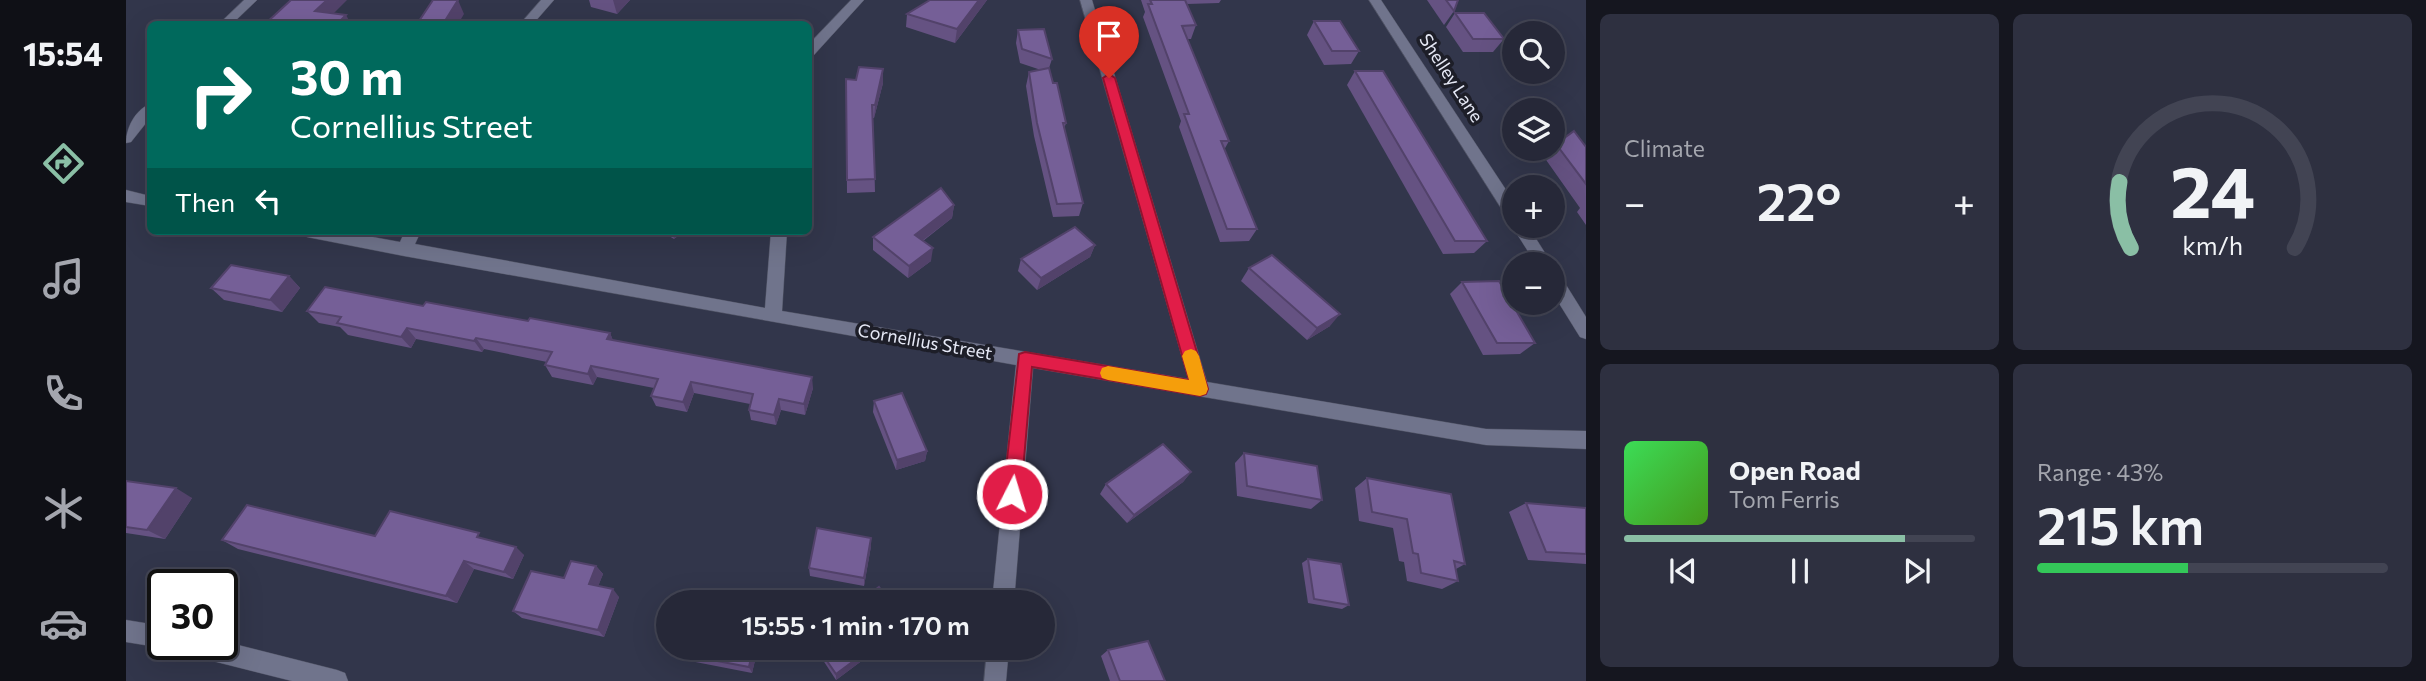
<!DOCTYPE html>
<html lang="en">
<head>
<meta charset="utf-8">
<style>
  :root { --surface:#262838; --page:#2e3040; --text:#f1f3f6; --muted:#a4a6ae; --line:#424453; --accent:#8abfa5 }
  body { margin:0; font-family:Commissioner,sans-serif; background:var(--page); color:var(--text); height:100vh; display:flex; flex-direction:column; font-size:26px; white-space:nowrap }
  * { box-sizing:border-box; margin:0 }
  p { font-size:23px; color:var(--muted) }
  .icon { flex:none; width:38px; height:38px; fill:none; stroke:currentColor; stroke-width:2; stroke-linecap:round; stroke-linejoin:round }
  .map { position:relative; flex:1; overflow:hidden }
  .drawer { display:flex; flex-direction:column; gap:14px; padding:14px; background:#15161f; width:840px }
  .drawer>* { flex:none }
  .banner { position:absolute; left:21px; top:21px; width:665px; height:214px; border-radius:10px; box-shadow:0 7px 28px #0002,0 0 0 2px var(--line); background:#00695c; color:#fff; overflow:hidden }
  .buttons { position:absolute; left:1376px; top:21px; display:grid; gap:14px }
  .buttons a { display:grid; place-items:center; width:63px; height:63px; border-radius:50%; background:var(--surface); box-shadow:0 7px 28px #0002,0 0 0 2px var(--line); font-size:35px }
  .speed { position:absolute; left:21px; top:569px; display:flex; gap:14px; font-size:35px; font-weight:700; text-align:center }
  .speed>* { display:grid; place-content:center; width:91px; height:91px; border-radius:50%; background:var(--surface); box-shadow:0 7px 28px #0002,0 0 0 2px var(--line); line-height:1 }
  .speed .limit { border:4px solid #111; border-radius:10px; background:#fff; color:#111 }
  .pin { position:absolute; display:grid; place-items:center; width:60px; height:60px; color:#fff; margin:-72px -30px; border-radius:50% 50% 50% 0; rotate:-45deg; box-shadow:0 0 7px #0007 }
  .pin .icon { rotate:45deg }
  .me { position:absolute; width:77px; margin:-38px; rotate:5deg; stroke-linejoin:round; filter:drop-shadow(0 0 5px #0008) }
  .turn { display:flex; align-items:center; gap:24px; height:147px; padding:0 28px; font-size:32px }
  .turn .icon { width:91px; height:91px; stroke-width:2.5 }
  .turn b { display:block; font-size:49px; line-height:60px }
  .then { display:flex; align-items:center; height:66px; padding:0 28px; background:#0003; gap:14px; font-size:26px }
  .big { font-size:52px; font-weight:600; line-height:1.1 }
  .drawer .tile { flex:1; display:flex; flex-direction:column; justify-content:center; gap:10px; min-width:0; padding:0 24px; border-radius:10px; background:var(--page) }
  .drawer .dial { align-items:center; gap:0 }
  .dial svg { height:182px; overflow:visible; fill:none; stroke:var(--line); stroke-width:7; stroke-linecap:round; text-anchor:middle }
  .dial text { fill:var(--text); stroke:none }
  .song { display:flex; align-items:center; gap:21px }
  .cover { width:84px; height:84px; border-radius:10px; background:linear-gradient(135deg,hsl(130 70% 55%),hsl(100 70% 35%)) }
  .played { height:7px; border-radius:4px; background:linear-gradient(90deg,var(--accent) 80%,var(--line) 80%) }
  .keys { display:flex; justify-content:space-around; direction:ltr }
  .heat { display:flex; justify-content:space-between; align-items:center; font-size:38px; direction:ltr }
  .charge { height:10px; border-radius:5px; background:linear-gradient(90deg,#34c759 43%,var(--line) 0) }
  .drawer .tiles { flex:1; display:grid; gap:14px; grid-template-columns:repeat(2,1fr) }
  .trip { position:absolute; left:530px; top:590px; width:399px; height:70px; border-radius:35px; background:var(--surface); box-shadow:0 7px 28px #0002,0 0 0 2px var(--line); font-weight:600; line-height:70px; text-align:center }
  main { display:flex; flex:1; min-height:0 }
  .tab-bar { display:flex; flex-direction:column; width:126px; justify-content:space-around; align-items:center; background:#0f1016; color:var(--muted) }
  .tab-bar .icon { width:49px; height:49px }
  .tab-bar .current { color:var(--accent) }
  .tab-bar b { font-size:32px; color:var(--text) }
  .map>svg:first-child { display:block }
</style>
</head>
<body>
<main>
<nav class="tab-bar">
<b>15:54</b>
<svg class="icon current" aria-label="directions" viewBox="0 0 24 24"><path d="M12 3l9 9-9 9-9-9zM9 14v-3h6M13 9l2 2-2 2"/></svg>
<svg class="icon" aria-label="music" viewBox="0 0 24 24"><path d="M9 18V5l10-2v13"/><circle cx="6" cy="18" r="3"/><circle cx="16" cy="16" r="3"/></svg>
<svg class="icon" aria-label="phone" viewBox="0 0 24 24"><path d="M5 4h4l2 5-3 2q2 4 5 5l2-3 5 2v4C11 20 4 13 5 4z"/></svg>
<svg class="icon" aria-label="climate" viewBox="0 0 24 24"><path d="M12 3v18M4 7l16 10M4 17L20 7"/></svg>
<svg class="icon" aria-label="car" viewBox="0 0 24 24"><path d="M5 17H2v-5l4-1 3-4h7l3 4 3 1v5h-3M9 17h6M6 11h13"/><circle cx="7" cy="17" r="2"/><circle cx="17" cy="17" r="2"/></svg>
</nav>
<div class="map">
<svg width="1460" height="681" viewBox="0 0 1460 681">
  <rect width="100%" height="100%" fill="#32364b"/>
  <g fill="none" stroke-linecap="round" stroke-linejoin="round">
    <defs>
      <g id="street">
        <path d="M118,0H131L106,24H93Z"/>
        <path d="M415,0H428L407,24H394Z"/>
        <path d="M725,0H738L687,56L682,57V45Z"/>
        <path d="M954,0H966L1081,382L1360,429L1460,431V449L1360,445L907,368L888,602H866L890,365L278,256L181,237L173,231H214L274,242L279,231H295L289,244L639,308L645,231H661L656,311L1062,379Z"/>
        <path d="M1243,0H1255L1388,202V221L1382,219Z"/>
        <path d="M24,104V118L5,142L0,143C0,128 9,110 24,104Z"/>
        <path d="M0,190L24,196V206L0,202Z"/>
        <path d="M1388,223V226H1402L1426,264H1410L1386,226Z"/>
        <path d="M1426,271L1432,272L1460,317V339L1454,337L1426,292Z"/>
        <path d="M0,620L37,626V644L45,645L37,648L0,642Z"/>
        <path d="M96,641L211,670L219,673L222,681H166L63,655L55,652L52,644H96Z"/>
        <path d="M861,648H883L880,681H858Z"/>
      </g>
    </defs>
    <use href="#street" stroke="#4f5263" stroke-width="1"/>
    <use href="#street" fill="#70748c" fill-rule="evenodd"/>
  </g>
  <g fill="#655282">
    <path d="M463,0H504L491,14L465,7Z"/>
    <path d="M804,0H861L829,43L780,27L781,14Z"/>
    <path d="M1015,0H1095L1093,3L1061,4L1070,25L1065,39H1061L1103,141L1098,150L1131,229L1123,241L1094,242L1053,127L1055,121L1017,17L1019,12Z"/>
    <path d="M1301,0H1332L1328,11L1318,25Z"/>
    <path d="M1329,13L1378,39L1367,52H1337L1320,27Z"/>
    <path d="M1188,21L1233,51L1225,64L1198,65L1181,35Z"/>
    <path d="M892,30L926,59L923,68L940,123L938,129L957,203L953,216L927,217L908,136L900,86L903,72L915,70L894,63L890,43Z"/>
    <path d="M1229,71L1361,241L1348,253L1317,254L1221,85Z"/>
    <path d="M720,79L757,83L748,118H747L749,192L721,193Z"/>
    <path d="M1430,144L1460,147V225L1451,212L1454,208L1418,157Z"/>
    <path d="M828,205L826,218L797,241L805,261L782,278L747,250V237Z"/>
    <path d="M535,231H558L548,239Z"/>
    <path d="M969,245L964,257L911,290L892,271L895,259Z"/>
    <path d="M1123,268L1204,326L1181,340L1115,281Z"/>
    <path d="M163,276L174,288L156,312L98,300L85,288Z"/>
    <path d="M1336,282L1409,343L1394,354L1357,355L1324,294Z"/>
    <path d="M297,306L484,333L487,341L687,388L679,415L655,410L650,425L625,420L623,410L624,404L568,393L561,412L530,406L525,396L528,388L471,377L467,385L426,377L419,365L421,362L358,349L356,352L290,339L285,348L222,335L214,327L193,323L181,311Z"/>
    <path d="M748,401L801,451L799,461L770,470L747,412Z"/>
    <path d="M1118,453L1196,500L1185,509L1111,496L1109,463Z"/>
    <path d="M1065,472L1057,482L1001,523L974,494L980,484Z"/>
    <path d="M1241,478L1339,564L1330,569L1332,581L1316,589L1281,581L1278,562L1273,561L1267,528L1233,521L1229,488Z"/>
    <path d="M0,481L66,498L39,539L0,533Z"/>
    <path d="M1400,503L1460,508V564L1402,560L1383,512Z"/>
    <path d="M249,536L359,539L398,555L387,579L348,569L331,603L112,549L96,540Z"/>
    <path d="M745,546L738,586L684,576L683,568Z"/>
    <path d="M1182,559L1223,605L1216,609L1182,603L1176,563Z"/>
    <path d="M470,566L477,574L472,586L493,597L478,637L396,618L387,611L438,578Z"/>
    <path d="M550,648H632L626,673L554,659L549,653Z"/>
    <path d="M689,648H753L710,680Z"/>
    <path d="M982,650L1039,681H984L975,656Z"/>
  </g>
  <g fill="#52426a">
    <path d="M201,0H221L197,24L189,11Z"/>
    <path d="M332,0L338,14L332,24H317Z"/>
    <path d="M487,0H504L491,14Z"/>
    <path d="M853,0H861L829,43L831,29Z"/>
    <path d="M220,15L225,24H211Z"/>
    <path d="M757,69V83L748,118L749,105Z"/>
    <path d="M828,205L826,218L788,247L789,235Z"/>
    <path d="M546,231H558L548,239Z"/>
    <path d="M969,245L964,257L911,290L915,278Z"/>
    <path d="M807,248L805,261L782,278L783,266Z"/>
    <path d="M163,276L174,288L156,312L144,300Z"/>
    <path d="M1214,314L1204,326L1181,340L1191,328Z"/>
    <path d="M281,328L290,339L285,348L275,337Z"/>
    <path d="M484,333L489,345L481,339Z"/>
    <path d="M350,338L358,349L356,352L348,341Z"/>
    <path d="M465,366L471,377L467,385L462,374Z"/>
    <path d="M686,377L687,388L679,415L678,404Z"/>
    <path d="M565,382L568,393L561,412L557,402Z"/>
    <path d="M653,399L655,410L650,425L648,415Z"/>
    <path d="M801,451L799,461L770,470L771,460Z"/>
    <path d="M1065,472L1057,482L1001,523L1008,515Z"/>
    <path d="M50,488L66,498L39,539L21,530Z"/>
    <path d="M745,538V546L738,586V578Z"/>
    <path d="M390,547L398,555L387,579L378,572Z"/>
    <path d="M338,561L348,569L331,603L320,596Z"/>
    <path d="M470,566L477,574L470,592L463,584Z"/>
    <path d="M487,589L493,597L478,637L472,630Z"/>
    <path d="M627,648H632L626,673L623,667Z"/>
    <path d="M745,648H753L710,680V674Z"/>
  </g>
  <g fill="#755f97" stroke="#52426a" stroke-width="2">
    <path d="M165,0H201L189,11L220,15L211,24H139Z"/>
    <path d="M307,0H332L317,24H291Z"/>
    <path d="M804,0H853L831,29L781,14Z"/>
    <path d="M1024,0H1059L1070,25L1056,26L1103,141H1095L1131,229H1101L1058,114H1063L1022,4H1026Z"/>
    <path d="M1320,0H1332L1328,11Z"/>
    <path d="M1329,13H1358L1378,39H1347Z"/>
    <path d="M1188,21H1214L1233,51H1206Z"/>
    <path d="M918,29L926,59L896,49L892,30Z"/>
    <path d="M733,67L757,69L749,105H746L749,179L721,180L720,79L730,80Z"/>
    <path d="M923,68L927,83H931L940,123H937L957,203L931,204L911,123L903,72Z"/>
    <path d="M1229,71H1257L1361,241H1329Z"/>
    <path d="M1448,131L1460,147V184L1430,144Z"/>
    <path d="M815,188L828,205L789,235L807,248L783,266L747,237Z"/>
    <path d="M949,227L969,245L915,278L895,259Z"/>
    <path d="M1146,255L1214,314L1191,328L1123,268Z"/>
    <path d="M105,265L163,276L144,300L85,288Z"/>
    <path d="M1373,281L1409,343H1371L1336,282Z"/>
    <path d="M199,287L297,306L300,302L402,321L404,318L484,333L481,339L686,377L678,404L653,399L648,415L623,410L627,394L565,382L557,402L525,396L532,379L465,366L462,374L419,365L426,352L350,338L348,341L281,328L275,337L211,323L215,317L181,311Z"/>
    <path d="M776,393L801,451L771,460L748,401Z"/>
    <path d="M1037,444L1065,472L1008,515L980,484Z"/>
    <path d="M1118,453L1191,466L1196,500L1121,486Z"/>
    <path d="M1241,478L1325,494L1339,564L1328,561L1332,581L1295,573L1292,554L1287,553L1281,519L1246,512Z"/>
    <path d="M0,481L50,488L21,530L0,527Z"/>
    <path d="M1400,503L1460,508V554L1420,552Z"/>
    <path d="M121,505L249,536L264,511L353,533L351,537L390,547L378,572L338,561L320,596L96,540Z"/>
    <path d="M691,528L745,538L738,578L683,568Z"/>
    <path d="M1182,559L1215,564L1223,605L1188,599Z"/>
    <path d="M445,561L470,566L463,584L487,589L472,630L387,611L405,571L438,578Z"/>
    <path d="M753,587L764,602H733Z"/>
    <path d="M1022,641L1039,681H994L982,650Z"/>
    <path d="M550,648H627L623,667L549,653Z"/>
    <path d="M692,648H745L710,674Z"/>
  </g>
  <path fill="#e11d48" stroke="#92132f" stroke-width="2" d="M983,74L989,78L1082,389L1080,394L1074,396L906,367L895,494L893,500L886,502L880,500L877,494L893,354L899,352L1063,380L977,78Z"/>
  <path fill="#f59e0b" d="M1065,349L1070,351L1073,356L1082,389L1080,394L1074,396L982,380L976,378L974,373L976,368L982,366L1063,380L1056,356L1059,351Z"/>
  <g text-anchor="middle" stroke-width="7" stroke-linejoin="round" paint-order="stroke">
    <g font-size="18" fill="#e6e9f6" stroke="#1d1e28">
      <text transform="translate(1325 78) rotate(57)" y="6">Shelley Lane</text>
      <text transform="translate(799 342) rotate(10)" y="6">Cornellius Street</text>
    </g>
  </g>
</svg>
<div class="buttons">
<a><svg class="icon" aria-label="search" viewBox="0 0 24 24"><circle cx="10" cy="10" r="6"/><path d="M15 15l6 6"/></svg></a>
<a><svg class="icon" aria-label="layers" viewBox="0 0 24 24"><path d="M12 4l9 5-9 5-9-5zM3 14l9 5 9-5"/></svg></a>
<a>+</a>
<a>−</a>
</div>
<div class="speed"><div class="limit">30</div></div>
<div class="pin" style="left:983px;top:78px;background:#d93025"><svg class="icon" aria-label="arrive" viewBox="0 0 24 24"><path d="M6 21V4h12l-3 4 3 4H6"/></svg></div>
<svg class="me" style="left:886px;top:494px" viewBox="-20 -20 40 40"><circle r="17" fill="#e11d48" stroke="#fff" stroke-width="3"/><path d="M0-11L8 9 0 5-8 9z" fill="#fff"/></svg>
<div class="trip">15:55 · 1 min · 170 m</div>
<div class="banner">
<div class="turn"><svg class="icon" aria-label="right" viewBox="0 0 24 24"><path d="M7 20v-9h11M14 6l5 5-5 5"/></svg><div><b>30 m</b>Cornellius Street</div></div>
<div class="then">Then<svg class="icon" aria-label="left" viewBox="0 0 24 24"><path d="M17 20v-9H6M10 6l-5 5 5 5"/></svg></div>
</div>
</div>
<section class="drawer">
<div class="tiles">
<div class="tile"><p>Climate</p>
<div class="heat"><a>−</a><b class="big">22°</b><a>+</a></div>
</div>
<div class="tile dial"><svg viewBox="0 0 100 80">
<path d="M14 69A42 42 0 1 1 86 69"/>
<path d="M14 69A42 42 0 0 1 9 40" stroke="#8abfa5"/>
<text x="50" y="56" font-size="32" font-weight="700">24</text>
<text x="50" y="72" font-size="11">km/h</text>
</svg></div>
<div class="tile">
<div class="song"><i class="cover"></i><div><b>Open Road</b><p>Tom Ferris</p></div></div>
<div class="played"></div>
<div class="keys"><svg class="icon" aria-label="previous" viewBox="0 0 24 24"><path d="M18 5L8 12l10 7zM5 5v14"/></svg><svg class="icon" aria-label="pause" viewBox="0 0 24 24"><path d="M8 5v14M16 5v14"/></svg><svg class="icon" aria-label="next" viewBox="0 0 24 24"><path d="M6 5l10 7-10 7zM19 5v14"/></svg></div>
</div>
<div class="tile"><p>Range · 43%</p><b class="big">215 km</b><div class="charge"></div></div>
</div>
</section>
</main>
</body>
</html>
